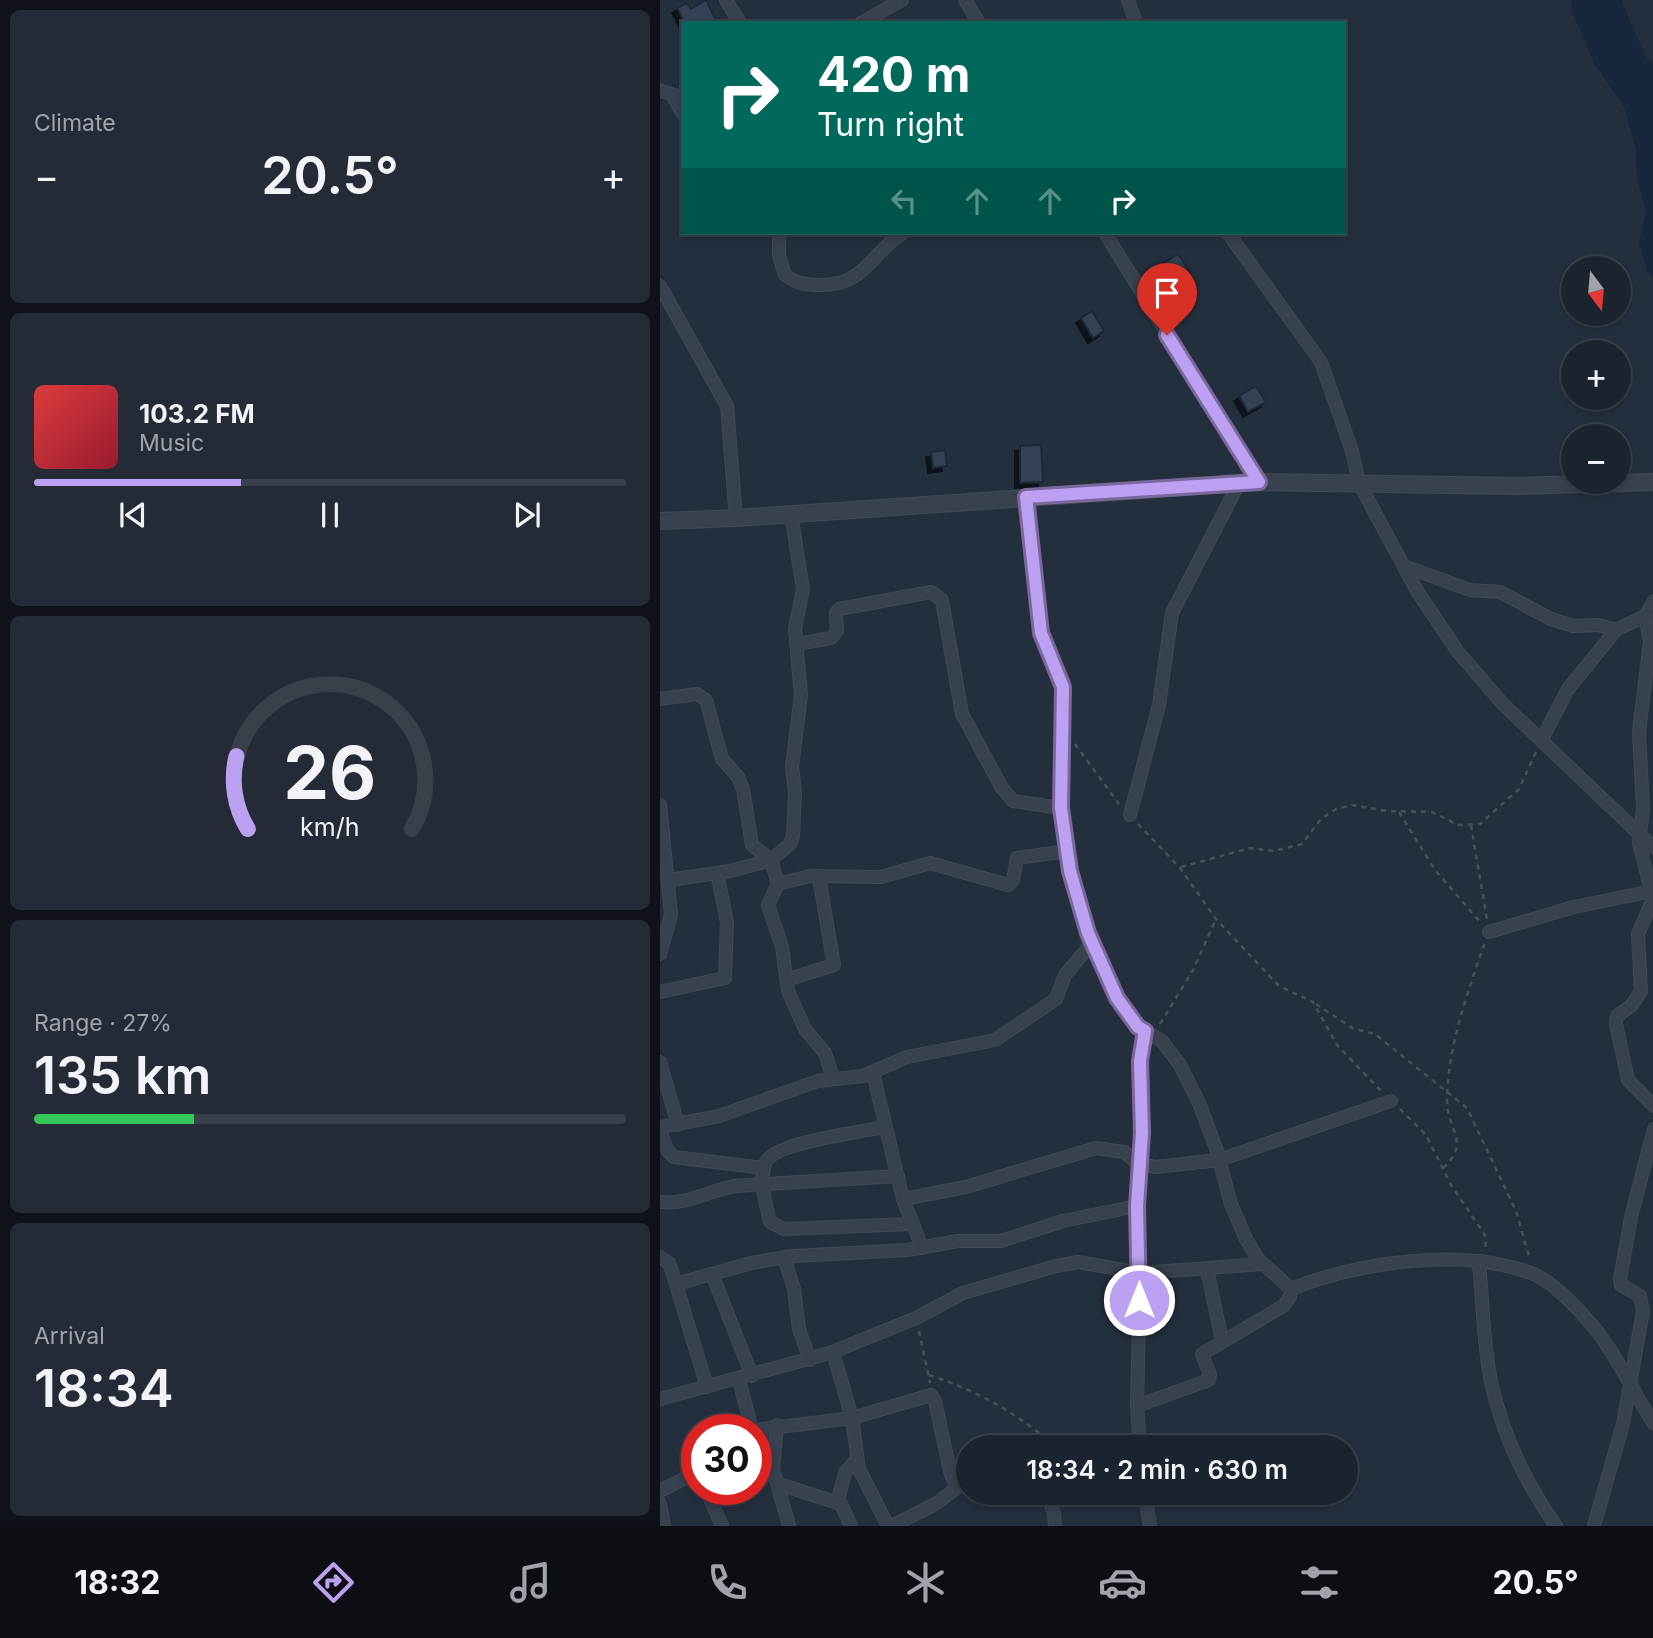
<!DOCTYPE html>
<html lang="en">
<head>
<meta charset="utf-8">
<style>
  :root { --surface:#1b232e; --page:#242b36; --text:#f1f3f6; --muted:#a0a4aa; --line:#39404a; --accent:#bca0f2 }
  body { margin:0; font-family:Inter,sans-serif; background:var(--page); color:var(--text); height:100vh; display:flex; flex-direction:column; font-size:26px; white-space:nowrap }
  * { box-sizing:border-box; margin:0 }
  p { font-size:23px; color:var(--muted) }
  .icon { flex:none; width:38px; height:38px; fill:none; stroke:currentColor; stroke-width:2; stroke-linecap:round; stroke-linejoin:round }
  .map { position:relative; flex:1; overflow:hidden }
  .side { display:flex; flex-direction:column; gap:10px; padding:10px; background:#0f1319; width:660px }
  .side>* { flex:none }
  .top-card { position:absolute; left:21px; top:21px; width:665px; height:214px; border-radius:0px; box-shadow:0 4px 10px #0003,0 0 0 2px var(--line); background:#00695c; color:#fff; overflow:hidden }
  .needle { width:46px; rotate:164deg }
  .buttons { position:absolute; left:901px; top:256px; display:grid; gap:14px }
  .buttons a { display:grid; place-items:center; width:70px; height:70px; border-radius:50%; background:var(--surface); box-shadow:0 4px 10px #0003,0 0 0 2px var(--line); font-size:35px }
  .speed { position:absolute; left:21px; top:1414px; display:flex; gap:14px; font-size:35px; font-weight:700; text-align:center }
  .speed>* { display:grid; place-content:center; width:91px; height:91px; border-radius:50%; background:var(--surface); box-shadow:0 4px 10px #0003,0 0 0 2px var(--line); line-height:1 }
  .speed .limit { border:10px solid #d22; background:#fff; color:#111 }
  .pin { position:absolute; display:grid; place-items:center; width:60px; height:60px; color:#fff; margin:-72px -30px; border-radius:50% 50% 50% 0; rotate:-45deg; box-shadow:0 0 7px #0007 }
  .pin .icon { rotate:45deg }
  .me { position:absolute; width:77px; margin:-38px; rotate:0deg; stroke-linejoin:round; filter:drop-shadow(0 0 5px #0008) }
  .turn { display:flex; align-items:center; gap:24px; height:147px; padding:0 21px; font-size:32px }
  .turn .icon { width:91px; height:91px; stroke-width:2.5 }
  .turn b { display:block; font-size:49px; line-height:60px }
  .lanes { display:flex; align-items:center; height:66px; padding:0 21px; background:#0003; justify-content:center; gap:35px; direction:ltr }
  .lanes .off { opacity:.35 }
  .big { font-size:52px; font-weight:600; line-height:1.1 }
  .side .widget { flex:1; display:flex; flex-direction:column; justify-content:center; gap:10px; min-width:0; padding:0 24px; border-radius:10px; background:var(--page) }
  .side .dial { align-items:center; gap:0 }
  .dial svg { height:182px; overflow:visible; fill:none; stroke:var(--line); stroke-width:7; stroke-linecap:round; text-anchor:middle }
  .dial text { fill:var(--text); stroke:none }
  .song { display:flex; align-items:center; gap:21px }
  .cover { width:84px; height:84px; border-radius:10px; background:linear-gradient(135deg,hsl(0 70% 55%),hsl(350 70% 35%)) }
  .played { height:7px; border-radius:4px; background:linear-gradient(90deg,var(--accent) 35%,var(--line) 35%) }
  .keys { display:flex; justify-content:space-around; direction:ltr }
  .heat { display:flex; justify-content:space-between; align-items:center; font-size:38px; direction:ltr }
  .charge { height:10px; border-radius:5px; background:linear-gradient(90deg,#34c759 27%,var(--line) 0) }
  .trip { position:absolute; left:296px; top:1435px; width:402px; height:70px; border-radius:35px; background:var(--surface); box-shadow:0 4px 10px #0003,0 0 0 2px var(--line); font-weight:600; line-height:70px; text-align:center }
  .menu { display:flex; height:112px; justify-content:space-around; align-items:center; background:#0b0e12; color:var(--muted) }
  .menu .icon { width:49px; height:49px }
  .menu .selected { color:var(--accent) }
  .menu b { font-size:32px; color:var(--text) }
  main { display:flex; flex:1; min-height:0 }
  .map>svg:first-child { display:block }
</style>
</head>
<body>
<main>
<section class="side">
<div class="widget"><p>Climate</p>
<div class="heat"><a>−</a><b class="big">20.5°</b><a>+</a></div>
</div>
<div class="widget">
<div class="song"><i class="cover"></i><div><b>103.2 FM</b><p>Music</p></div></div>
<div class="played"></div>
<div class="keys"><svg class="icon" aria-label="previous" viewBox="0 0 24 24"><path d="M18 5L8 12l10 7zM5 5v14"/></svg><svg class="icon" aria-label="pause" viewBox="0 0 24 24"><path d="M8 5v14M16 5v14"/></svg><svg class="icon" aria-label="next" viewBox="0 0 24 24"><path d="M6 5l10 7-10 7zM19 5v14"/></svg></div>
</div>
<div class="widget dial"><svg viewBox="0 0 100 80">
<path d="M14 69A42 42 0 1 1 86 69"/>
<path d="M14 69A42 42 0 0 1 9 37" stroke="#bca0f2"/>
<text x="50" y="56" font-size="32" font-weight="700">26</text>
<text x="50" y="72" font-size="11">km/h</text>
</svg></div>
<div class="widget"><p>Range · 27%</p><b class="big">135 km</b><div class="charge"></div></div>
<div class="widget"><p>Arrival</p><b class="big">18:34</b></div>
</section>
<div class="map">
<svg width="994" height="1526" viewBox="0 0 994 1526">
  <defs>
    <filter id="shadow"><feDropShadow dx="-5" dy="5" stdDeviation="0" flood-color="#0009"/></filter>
  </defs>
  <rect width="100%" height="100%" fill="#242f3e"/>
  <path fill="#17263c" d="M912,0H961L987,59L993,63V277L987,271L979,242L986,211L977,180L976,150L964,107L934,63L911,9Z"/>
  <g fill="#364354" stroke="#1f2835" stroke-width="2" filter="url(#shadow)">
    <path d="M46,0L56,20L51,23H25L17,8L27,3L31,9Z"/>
    <path d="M518,254L532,276L512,289L498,266Z"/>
    <path d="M432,311L444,331L433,338L421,318Z"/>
    <path d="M596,386L606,402L588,412L579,396Z"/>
    <path d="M381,445L383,482L360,483V446Z"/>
    <path d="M285,450L287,466L273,468L271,452Z"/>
  </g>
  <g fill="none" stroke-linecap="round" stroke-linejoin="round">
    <defs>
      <g id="minor">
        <path d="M66,0L80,23"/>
        <path d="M305,0L319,23"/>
        <path d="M468,0L476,23"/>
        <path d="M201,23L242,0"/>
        <path d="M0,90L23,98"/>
        <path d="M13,96L23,114"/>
        <path d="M119,233V255L125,275C137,284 146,285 161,285C206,285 211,252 243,233"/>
        <path d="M445,233L599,482"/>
        <path d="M568,233L661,362L692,451L699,483L757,591L798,652L843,704L994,848"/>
        <path d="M0,286L67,406L76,518"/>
        <path d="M367,497L381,633L403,687L401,808L410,871L428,933L457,998L478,1027L502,1041L520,1065L539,1103L557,1151L571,1204L586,1239L598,1259L631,1289C699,1262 801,1247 871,1273C890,1280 910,1301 924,1316C953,1346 971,1389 994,1424"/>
        <path d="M744,566L810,590L840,592L891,619L913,626L939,625L956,630"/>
        <path d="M994,601L985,616L990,641L979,732L983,809L979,843L993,899L978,934L981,991L972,1005L957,1016L956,1024L968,1080L994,1106"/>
        <path d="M137,644L171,638L177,631L176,613L179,609L271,592L282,600L302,714L342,788L353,801L401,808"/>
        <path d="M0,699L37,694L46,700L62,759L78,777L83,789L92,845L111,860L118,884L108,905L122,947L128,991L145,1029L165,1053L173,1078"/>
        <path d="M882,739L908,689L956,630L985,616"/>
        <path d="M0,805L11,915L0,954"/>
        <path d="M470,815L499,705L512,613L579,483"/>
        <path d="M9,880L70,871L111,860L130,844L133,836L135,793L132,767L141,695L135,629L143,589L131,514"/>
        <path d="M118,884L150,876L221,877L270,863L348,885L353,880L357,858L407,851"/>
        <path d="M829,932L914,907L992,891"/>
        <path d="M126,980L174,965L159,877"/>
        <path d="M0,992L65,978L67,922L57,873"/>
        <path d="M0,1062L18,1125"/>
        <path d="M213,1073L243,1199L253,1224"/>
        <path d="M0,1127L59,1116L158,1081L203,1076L247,1057L335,1040L396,999L405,975L432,943"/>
        <path d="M225,1127C202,1132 115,1142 106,1162C98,1180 106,1204 110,1222L124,1229L253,1224L262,1248"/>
        <path d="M0,1132L8,1151L14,1157L104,1168"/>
        <path d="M243,1199L306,1187L436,1148L464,1152L479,1164L496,1167L559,1160L731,1101"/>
        <path d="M0,1202C27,1205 48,1191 75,1186L238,1176"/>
        <path d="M0,1257L9,1263L12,1271L47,1387"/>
        <path d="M124,1257L134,1289L139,1329L150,1360"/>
        <path d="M819,1264C823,1302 823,1343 831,1381C842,1433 865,1482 896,1526"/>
        <path d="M547,1269L562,1341"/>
        <path d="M52,1274L92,1376"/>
        <path d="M16,1284L91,1263L134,1256L248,1250L298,1241H341L403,1221L477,1206"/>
        <path d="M173,1352L192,1418L199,1469L228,1526"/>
        <path d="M79,1380L92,1430"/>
        <path d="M0,1399L170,1353L256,1318L303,1293L396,1266L418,1262L480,1273L603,1264"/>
        <path d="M477,1406L549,1380L550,1375L542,1354L623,1306L630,1297L631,1289"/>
        <path d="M117,1425L113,1469L129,1526"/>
        <path d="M96,1430L192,1418L271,1395L275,1401L290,1471L296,1487"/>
        <path d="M480,1447L477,1406L480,1273L477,1206L482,1133L480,1061L485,1031"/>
        <path d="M96,1477L114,1474"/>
        <path d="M119,1484L181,1504L191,1526"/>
        <path d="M46,1489L62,1526"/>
        <path d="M0,1491L37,1472"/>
        <path d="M386,1493L394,1513L395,1526"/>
        <path d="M485,1493L490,1526"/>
        <path d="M177,1503L185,1473L197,1459"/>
        <path d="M0,1504L4,1526"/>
        <path d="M232,1526L277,1503L308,1479"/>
        <path d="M934,1526L963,1424L983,1311L980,1296L961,1285L960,1279L971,1217L994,1129"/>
      </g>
      <path id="tertiary" d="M0,521L76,518L599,482L858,486L994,482"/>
    </defs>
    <use href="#minor" stroke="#414a57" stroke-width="14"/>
    <use href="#tertiary" stroke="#414a57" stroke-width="18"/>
    <g stroke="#3f5557" stroke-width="2.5" stroke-dasharray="5 5" stroke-linecap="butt">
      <path d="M415,744L459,804"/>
      <path d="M739,812L775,870L822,924"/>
      <path d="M478,824L520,868L556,919L619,986L653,1002L677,1045L722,1092"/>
      <path d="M811,825L827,919"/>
      <path d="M521,867L590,848L614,851L642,844L661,819L676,809L692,805L727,811L772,812L798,825L820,824L859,789L876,752"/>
      <path d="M656,1004L694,1029L715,1034L807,1108L856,1211L870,1260"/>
      <path d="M500,1024L533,970L556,919"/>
      <path d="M740,1109L766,1135L791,1185L825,1235L826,1249"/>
      <path d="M783,1168C812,1142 786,1129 787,1099C788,1045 808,992 825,942"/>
      <path d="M259,1331L270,1383"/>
      <path d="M269,1375C318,1391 357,1413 396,1447"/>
    </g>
    <use href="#minor" stroke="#38414e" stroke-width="12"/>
    <use href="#tertiary" stroke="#38414e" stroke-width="16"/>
  </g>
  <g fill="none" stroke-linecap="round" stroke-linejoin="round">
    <defs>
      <path id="route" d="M479,1300L477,1206L482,1133L480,1061L485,1031L478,1027L457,998L428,933L410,871L401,808L403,687L381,633L366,497L599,482L507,335"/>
    </defs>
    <use href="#route" stroke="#7a689d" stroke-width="18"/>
    <use href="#route" stroke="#bca0f2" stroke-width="12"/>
  </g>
</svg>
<div class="buttons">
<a><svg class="needle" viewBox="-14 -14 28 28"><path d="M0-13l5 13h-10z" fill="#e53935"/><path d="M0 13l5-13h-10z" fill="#a0a4aa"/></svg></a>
<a>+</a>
<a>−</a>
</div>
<div class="speed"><div class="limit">30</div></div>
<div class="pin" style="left:507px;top:335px;background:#d93025"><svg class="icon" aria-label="arrive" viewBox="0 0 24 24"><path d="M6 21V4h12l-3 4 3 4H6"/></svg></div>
<svg class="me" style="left:479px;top:1300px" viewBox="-20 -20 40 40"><circle r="17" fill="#bca0f2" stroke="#fff" stroke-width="3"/><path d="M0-11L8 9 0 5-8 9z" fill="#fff"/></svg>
<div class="trip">18:34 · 2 min · 630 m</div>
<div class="top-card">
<div class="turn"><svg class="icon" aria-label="right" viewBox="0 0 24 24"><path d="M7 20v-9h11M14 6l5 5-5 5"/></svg><div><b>420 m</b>Turn right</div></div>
<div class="lanes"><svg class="icon off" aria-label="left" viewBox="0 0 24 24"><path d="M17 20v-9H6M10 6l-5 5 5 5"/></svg><svg class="icon off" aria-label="ahead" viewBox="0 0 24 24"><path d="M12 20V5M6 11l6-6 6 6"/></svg><svg class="icon off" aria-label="ahead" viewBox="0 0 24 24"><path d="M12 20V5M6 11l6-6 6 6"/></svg><svg class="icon" aria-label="right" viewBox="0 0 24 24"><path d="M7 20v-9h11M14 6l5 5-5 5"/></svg></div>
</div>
</div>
</main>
<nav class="menu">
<b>18:32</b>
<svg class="icon selected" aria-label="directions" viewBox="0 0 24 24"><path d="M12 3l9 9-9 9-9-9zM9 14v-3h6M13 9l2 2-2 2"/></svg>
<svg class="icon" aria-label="music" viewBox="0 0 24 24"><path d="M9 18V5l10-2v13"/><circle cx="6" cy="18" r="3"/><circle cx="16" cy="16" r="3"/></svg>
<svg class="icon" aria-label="phone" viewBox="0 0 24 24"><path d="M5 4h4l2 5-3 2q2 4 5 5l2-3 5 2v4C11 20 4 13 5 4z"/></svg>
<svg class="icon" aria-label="climate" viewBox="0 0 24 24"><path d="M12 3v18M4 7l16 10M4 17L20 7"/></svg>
<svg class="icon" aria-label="car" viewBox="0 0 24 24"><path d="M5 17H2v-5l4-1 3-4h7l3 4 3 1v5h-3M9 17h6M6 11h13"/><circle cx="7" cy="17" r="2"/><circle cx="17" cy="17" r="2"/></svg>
<svg class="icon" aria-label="filters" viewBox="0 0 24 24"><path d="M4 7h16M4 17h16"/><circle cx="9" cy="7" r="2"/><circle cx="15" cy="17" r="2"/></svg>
<b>20.5°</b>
</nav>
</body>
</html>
